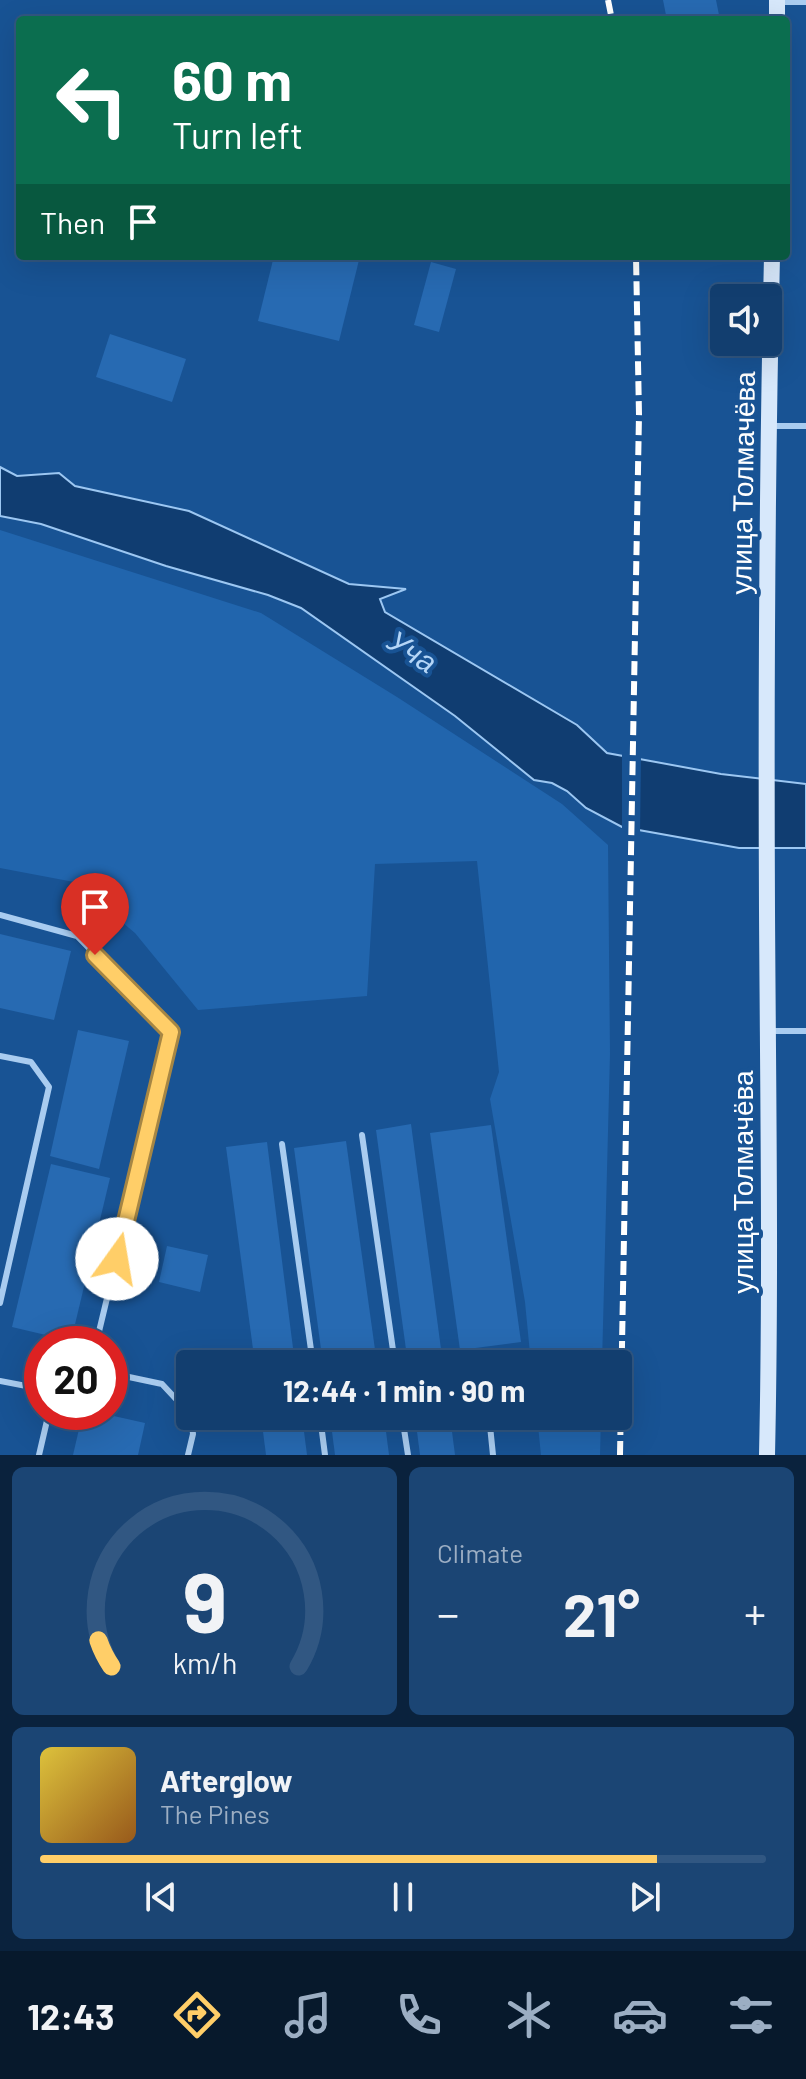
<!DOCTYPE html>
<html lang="en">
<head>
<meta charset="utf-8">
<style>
  :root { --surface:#123e6f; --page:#1b4574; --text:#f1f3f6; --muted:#9caec3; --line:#315782; --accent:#ffce68 }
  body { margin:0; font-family:Barlow,sans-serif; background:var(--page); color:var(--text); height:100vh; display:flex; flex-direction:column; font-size:30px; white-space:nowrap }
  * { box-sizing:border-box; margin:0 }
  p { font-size:26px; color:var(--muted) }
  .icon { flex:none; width:44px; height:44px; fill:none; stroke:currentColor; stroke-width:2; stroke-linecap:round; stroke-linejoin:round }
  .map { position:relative; height:1455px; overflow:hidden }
  .drawer { display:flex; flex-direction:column; gap:12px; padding:12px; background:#0a223d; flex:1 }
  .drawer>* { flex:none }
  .hud { position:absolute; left:16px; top:16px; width:774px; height:244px; border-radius:8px; box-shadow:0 8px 32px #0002,0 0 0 2px var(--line); background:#0b6e4f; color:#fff; overflow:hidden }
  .fabs { position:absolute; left:710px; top:284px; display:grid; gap:16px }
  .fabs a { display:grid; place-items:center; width:72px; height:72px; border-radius:8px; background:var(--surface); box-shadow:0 8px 32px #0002,0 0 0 2px var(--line); font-size:40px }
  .speed { position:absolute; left:24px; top:1326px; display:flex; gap:16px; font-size:40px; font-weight:700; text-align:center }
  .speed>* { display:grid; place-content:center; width:104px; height:104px; border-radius:50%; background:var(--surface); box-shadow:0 8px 32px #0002,0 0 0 2px var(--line); line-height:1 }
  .speed .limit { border:12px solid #d22; background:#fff; color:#111 }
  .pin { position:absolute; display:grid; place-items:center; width:68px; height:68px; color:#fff; margin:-82px -34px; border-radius:50% 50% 50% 0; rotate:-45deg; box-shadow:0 0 8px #0007 }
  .pin .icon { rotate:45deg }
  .me { position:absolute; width:88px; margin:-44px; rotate:13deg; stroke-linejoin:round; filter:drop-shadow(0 0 6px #0008) }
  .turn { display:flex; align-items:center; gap:28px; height:168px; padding:0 24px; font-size:36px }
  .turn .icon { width:104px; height:104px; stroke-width:2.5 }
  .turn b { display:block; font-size:56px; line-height:68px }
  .then { display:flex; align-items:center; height:76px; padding:0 24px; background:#0003; gap:16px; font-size:30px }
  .big { font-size:60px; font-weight:700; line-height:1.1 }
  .drawer .tile { flex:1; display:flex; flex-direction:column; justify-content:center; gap:12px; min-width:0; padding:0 28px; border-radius:12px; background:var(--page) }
  .drawer .dial { align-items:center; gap:0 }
  .dial svg { height:208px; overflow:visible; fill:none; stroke:var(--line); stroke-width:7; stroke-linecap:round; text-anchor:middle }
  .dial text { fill:var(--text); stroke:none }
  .song { display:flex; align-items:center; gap:24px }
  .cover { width:96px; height:96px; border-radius:12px; background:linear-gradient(135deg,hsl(50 70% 55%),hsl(30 70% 35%)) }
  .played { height:8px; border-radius:4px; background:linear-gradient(90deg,var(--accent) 85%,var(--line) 85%) }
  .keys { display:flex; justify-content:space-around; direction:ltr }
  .heat { display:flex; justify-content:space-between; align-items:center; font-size:44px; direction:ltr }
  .drawer .tiles { flex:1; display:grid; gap:12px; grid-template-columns:1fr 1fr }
  .tile:last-child { grid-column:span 2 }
  .trip { position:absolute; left:176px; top:1350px; width:456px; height:80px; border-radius:8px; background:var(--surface); box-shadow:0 8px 32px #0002,0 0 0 2px var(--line); font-weight:700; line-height:80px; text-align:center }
  .menu { display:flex; height:128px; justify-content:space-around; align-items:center; background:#07192c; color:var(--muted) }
  .menu .icon { width:56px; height:56px }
  .menu .current { color:var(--accent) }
  .menu b { font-size:36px; color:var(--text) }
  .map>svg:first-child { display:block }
</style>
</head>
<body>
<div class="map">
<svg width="806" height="1455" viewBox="0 0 806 1455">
  <rect width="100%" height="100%" fill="#185394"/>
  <g fill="#2165ad">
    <path d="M0,530L261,613L397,697L562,804L608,845L610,1054L602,1364H531L525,1302L490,1099L499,1072L477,861L375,864L367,996L198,1010L135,933L74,882L0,868Z"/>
    <path d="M537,1416H601L600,1455H541Z"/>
  </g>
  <path fill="#103d71" stroke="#9cc7f2" stroke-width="2" d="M0,467L17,476L59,473L75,486L189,511L349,584L406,589L380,599L385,612L577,725L607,753L721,774L806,784V848H739L622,827L586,808L567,791L552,783L534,780L455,716L301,608L268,595L166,566L41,524L0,516Z"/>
  <path fill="#185394" d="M622,752L641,755L640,836L622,831Z"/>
  <g fill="#276ab2">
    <path d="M663,0H716L720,20H667Z"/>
    <path d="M274,256H360L339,341L258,321Z"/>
    <path d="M431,262L456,269L439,332L414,325Z"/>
    <path d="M110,334L186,359L172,402L96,377Z"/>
    <path d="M0,934L71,951L54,1020L0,1008Z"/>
    <path d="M78,1030L129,1041L99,1169L50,1156Z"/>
    <path d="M411,1124L443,1364H408L376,1130Z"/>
    <path d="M491,1125L521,1342L460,1350L430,1133Z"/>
    <path d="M346,1141L377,1364H323L294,1148Z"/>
    <path d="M267,1142L295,1364H255L226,1147Z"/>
    <path d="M51,1164L110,1178L71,1341L12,1327Z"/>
    <path d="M167,1246L208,1255L200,1292L159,1282Z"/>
    <path d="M83,1412H96L145,1423L138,1455H73Z"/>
    <path d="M261,1416H302L307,1455H266Z"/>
    <path d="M330,1416H384L389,1455H335Z"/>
    <path d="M415,1416H450L455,1455H420Z"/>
  </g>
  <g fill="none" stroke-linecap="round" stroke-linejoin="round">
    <g stroke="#a9ccf0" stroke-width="6">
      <path d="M778,2H806"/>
      <path d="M772,426H806"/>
      <path d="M0,915L77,936L171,1032L96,1344"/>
      <path d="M768,1031H806"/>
      <path d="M0,1056L31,1062L49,1087L0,1303"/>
      <path d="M362,1135L395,1364"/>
      <path d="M282,1144L313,1364"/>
      <path d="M485,1356V1364"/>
      <path d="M110,1373L162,1384L190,1414"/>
      <path d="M0,1381L42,1389"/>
      <path d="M320,1416L325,1455"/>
      <path d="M402,1416L408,1455"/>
      <path d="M489,1416L493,1455"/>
      <path d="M39,1455L49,1412"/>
      <path d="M188,1455L193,1434L191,1416"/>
    </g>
    <g stroke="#d7e8fb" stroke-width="16">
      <path d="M777,0V20"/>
      <path d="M767,1455C771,1273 768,1092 767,910C766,692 767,474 772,256"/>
    </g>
    <g stroke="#fff" stroke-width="6" stroke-dasharray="14 6" stroke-linecap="butt">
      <path d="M608,0L612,20"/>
      <path d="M620,1455L639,415L636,256"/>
    </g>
  </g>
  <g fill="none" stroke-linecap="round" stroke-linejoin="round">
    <defs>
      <path id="route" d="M95,955L171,1032L117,1259"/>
    </defs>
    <use href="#route" stroke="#a68644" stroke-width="20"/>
    <use href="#route" stroke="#ffce68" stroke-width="14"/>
  </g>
  <g text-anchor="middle" stroke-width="8" stroke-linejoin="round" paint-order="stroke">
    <g font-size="28" fill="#fff" stroke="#185394">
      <text transform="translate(743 483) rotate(-89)" y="10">улица Толмачёва</text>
      <text transform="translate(743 1182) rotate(-90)" y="10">улица Толмачёва</text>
    </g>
    <g font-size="30" font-style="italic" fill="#b5d6f7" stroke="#185394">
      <text transform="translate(412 652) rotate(33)" y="10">Уча</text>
    </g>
  </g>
</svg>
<div class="fabs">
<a><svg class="icon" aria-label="sound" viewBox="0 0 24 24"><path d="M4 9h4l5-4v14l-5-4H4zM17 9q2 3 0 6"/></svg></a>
</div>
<div class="speed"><div class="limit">20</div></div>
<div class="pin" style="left:95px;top:955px;background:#d93025"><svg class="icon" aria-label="arrive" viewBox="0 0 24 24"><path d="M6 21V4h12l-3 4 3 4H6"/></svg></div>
<svg class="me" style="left:117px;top:1259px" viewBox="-20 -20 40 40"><circle r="19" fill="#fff"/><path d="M0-13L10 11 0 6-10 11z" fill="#ffce68"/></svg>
<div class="trip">12:44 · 1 min · 90 m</div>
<div class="hud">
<div class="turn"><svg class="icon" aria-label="left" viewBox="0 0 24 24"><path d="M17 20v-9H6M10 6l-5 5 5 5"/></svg><div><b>60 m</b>Turn left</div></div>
<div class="then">Then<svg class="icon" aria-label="arrive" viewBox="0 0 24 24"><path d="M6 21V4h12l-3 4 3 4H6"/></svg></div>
</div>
</div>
<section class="drawer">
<div class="tiles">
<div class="tile dial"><svg viewBox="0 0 100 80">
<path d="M14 69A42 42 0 1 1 86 69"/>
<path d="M14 69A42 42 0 0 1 9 59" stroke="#ffce68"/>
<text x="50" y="56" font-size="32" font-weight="700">9</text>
<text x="50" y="72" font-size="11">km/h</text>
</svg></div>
<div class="tile"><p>Climate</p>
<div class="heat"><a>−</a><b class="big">21°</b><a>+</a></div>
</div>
<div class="tile">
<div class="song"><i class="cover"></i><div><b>Afterglow</b><p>The Pines</p></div></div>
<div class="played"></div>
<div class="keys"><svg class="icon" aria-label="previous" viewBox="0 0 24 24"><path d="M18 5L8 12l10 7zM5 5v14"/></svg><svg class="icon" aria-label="pause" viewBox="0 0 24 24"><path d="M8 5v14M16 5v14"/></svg><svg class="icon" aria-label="next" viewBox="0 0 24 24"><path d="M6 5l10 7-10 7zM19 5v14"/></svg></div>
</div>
</div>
</section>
<nav class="menu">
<b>12:43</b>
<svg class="icon current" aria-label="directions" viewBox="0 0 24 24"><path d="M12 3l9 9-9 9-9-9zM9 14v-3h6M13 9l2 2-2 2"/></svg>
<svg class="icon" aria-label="music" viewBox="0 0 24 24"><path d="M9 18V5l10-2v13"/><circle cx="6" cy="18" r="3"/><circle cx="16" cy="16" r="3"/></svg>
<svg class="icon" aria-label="phone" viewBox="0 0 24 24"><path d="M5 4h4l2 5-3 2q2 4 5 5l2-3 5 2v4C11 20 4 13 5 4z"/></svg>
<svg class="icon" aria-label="climate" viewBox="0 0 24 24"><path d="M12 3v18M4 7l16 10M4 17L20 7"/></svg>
<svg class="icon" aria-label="car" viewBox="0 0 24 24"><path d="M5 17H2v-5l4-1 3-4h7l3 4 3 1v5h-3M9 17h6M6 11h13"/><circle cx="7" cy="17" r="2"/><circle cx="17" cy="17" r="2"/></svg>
<svg class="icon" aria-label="filters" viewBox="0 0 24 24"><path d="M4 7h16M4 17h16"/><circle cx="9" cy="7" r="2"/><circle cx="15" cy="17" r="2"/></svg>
</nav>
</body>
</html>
